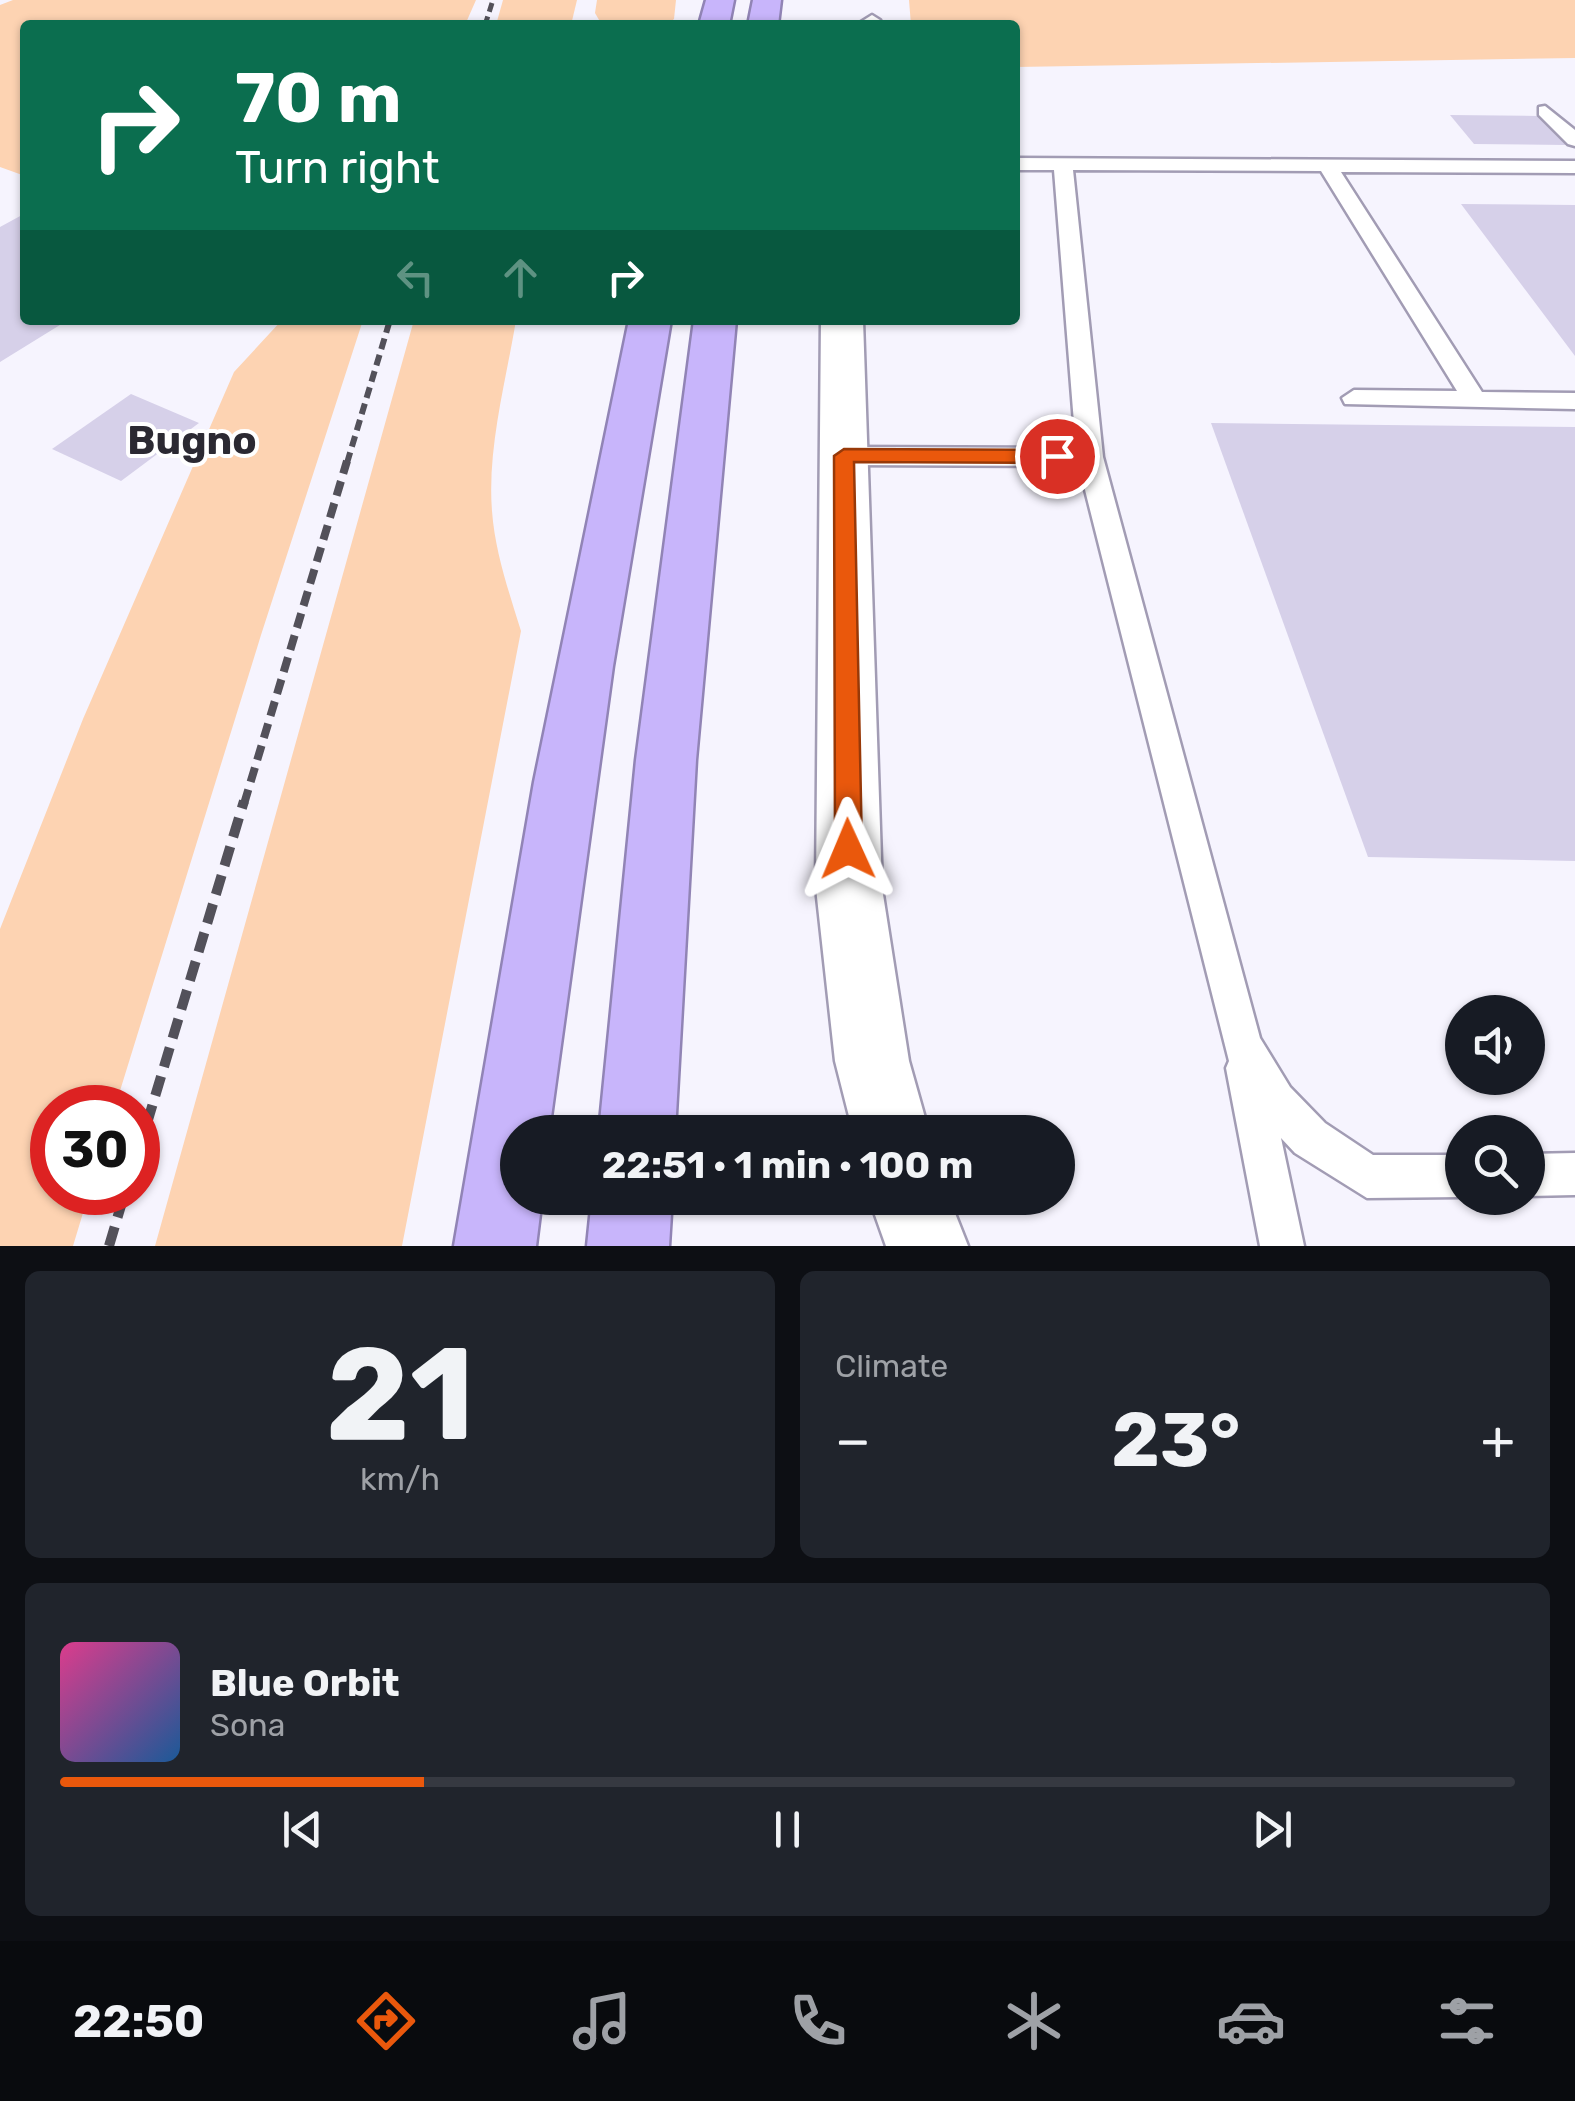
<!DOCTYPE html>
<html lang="en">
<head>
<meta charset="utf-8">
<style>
  :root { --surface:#171b24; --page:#20242c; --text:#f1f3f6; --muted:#9ea1a6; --line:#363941; --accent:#ea580c }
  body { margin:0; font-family:Rubik,sans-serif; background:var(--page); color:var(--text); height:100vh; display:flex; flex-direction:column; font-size:38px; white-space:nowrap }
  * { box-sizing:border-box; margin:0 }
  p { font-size:32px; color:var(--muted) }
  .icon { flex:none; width:55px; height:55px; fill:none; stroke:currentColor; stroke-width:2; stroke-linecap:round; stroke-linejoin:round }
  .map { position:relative; height:1246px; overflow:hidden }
  .sheet { display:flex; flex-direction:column; gap:25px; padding:25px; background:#0d0f14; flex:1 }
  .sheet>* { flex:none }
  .hud { position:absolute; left:20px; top:20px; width:1000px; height:305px; border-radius:10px; box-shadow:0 2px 8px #0004; background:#0b6e4f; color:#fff; overflow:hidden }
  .buttons { position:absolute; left:1445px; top:995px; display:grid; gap:20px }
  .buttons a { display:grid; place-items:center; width:100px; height:100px; border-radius:50%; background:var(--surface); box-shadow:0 2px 8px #0004; font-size:50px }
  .speed { position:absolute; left:30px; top:1085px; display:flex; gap:20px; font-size:50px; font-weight:700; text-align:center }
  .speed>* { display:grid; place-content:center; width:130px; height:130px; border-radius:50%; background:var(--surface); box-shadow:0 2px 8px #0004; line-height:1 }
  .speed .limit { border:15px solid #d22; background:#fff; color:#111 }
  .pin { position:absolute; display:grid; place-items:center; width:85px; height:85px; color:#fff; margin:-42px; border:5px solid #fff; border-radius:50%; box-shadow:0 2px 10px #0007 }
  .me { position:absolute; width:110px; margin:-55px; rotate:359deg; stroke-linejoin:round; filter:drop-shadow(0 0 8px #0008) }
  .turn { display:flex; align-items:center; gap:35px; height:210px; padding:0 50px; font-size:45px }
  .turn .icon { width:130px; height:130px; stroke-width:2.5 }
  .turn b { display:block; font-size:70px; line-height:85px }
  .lanes { display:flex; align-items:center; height:95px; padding:0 50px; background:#0003; justify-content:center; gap:50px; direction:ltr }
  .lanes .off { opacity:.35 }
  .big { font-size:75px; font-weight:700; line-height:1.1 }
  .sheet .tile { flex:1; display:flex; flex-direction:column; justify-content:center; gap:15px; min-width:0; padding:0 35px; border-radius:15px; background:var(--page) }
  .sheet .dial { align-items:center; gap:0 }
  .dial b { font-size:130px; line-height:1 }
  .song { display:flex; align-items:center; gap:30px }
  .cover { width:120px; height:120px; border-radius:15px; background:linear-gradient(135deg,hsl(330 70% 55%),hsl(210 70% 35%)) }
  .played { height:10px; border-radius:5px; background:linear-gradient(90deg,var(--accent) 25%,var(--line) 25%) }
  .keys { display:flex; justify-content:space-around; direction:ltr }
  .heat { display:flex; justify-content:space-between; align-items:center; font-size:55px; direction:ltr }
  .sheet .tiles { flex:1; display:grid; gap:25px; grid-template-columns:1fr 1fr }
  .tile:last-child { grid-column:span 2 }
  .trip { position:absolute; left:500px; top:1115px; width:575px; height:100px; border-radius:50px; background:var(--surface); box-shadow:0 2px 8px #0004; font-weight:700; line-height:100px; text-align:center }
  .tab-bar { display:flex; height:160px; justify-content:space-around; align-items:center; background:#090b0e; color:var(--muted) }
  .tab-bar .icon { width:70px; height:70px }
  .tab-bar .selected { color:var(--accent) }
  .tab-bar b { font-size:45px; color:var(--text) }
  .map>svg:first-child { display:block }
</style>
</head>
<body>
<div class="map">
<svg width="1575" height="1246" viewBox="0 0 1575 1246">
  <rect width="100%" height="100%" fill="#f6f4fe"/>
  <g fill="#fdd3b2">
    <path d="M13,0H476L465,25H25V176L0,167V5Z"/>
    <path d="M503,0H577L571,25H496Z"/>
    <path d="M597,0H676L674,19L667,25H602L595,13Z"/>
    <path d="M909,0H1575V58L1015,67V25H911Z"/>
    <path d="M282,320H363L261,635L115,1107L52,1108V1192L89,1193L73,1246H0V929L83,719L234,372Z"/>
    <path d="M414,320H516C506,381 487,449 492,511C495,552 509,592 521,631L402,1246H155Z"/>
  </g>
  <g fill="#d6d0e9">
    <path d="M1450,115L1538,116L1566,145L1474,144Z"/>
    <path d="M1461,204L1575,205V356Z"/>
    <path d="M22,215L25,216V320H68L0,362V227Z"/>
    <path d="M131,394L199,423L121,481L52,449Z"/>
    <path d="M1211,423L1575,427V861L1368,857Z"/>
  </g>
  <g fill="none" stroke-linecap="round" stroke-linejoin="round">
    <defs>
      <g id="service">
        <path d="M872,15L880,20L875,25H856Z"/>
        <path d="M1545,106L1575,130V146L1568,144L1539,115V107Z"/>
        <path d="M1015,158L1575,161V173L1341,172L1482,392L1575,393V409L1345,404L1342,398L1354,390L1457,391L1321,171L1073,170L1103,457L1260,1038L1290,1087L1325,1123L1373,1155H1462V1197L1367,1198L1295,1153L1281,1138L1304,1246H1260L1226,1068L1229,1061L1079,466L844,465L835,462L831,456L835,450L844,447L1076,448L1054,170H1015Z"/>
        <path d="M1575,1153V1195L1528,1196V1154Z"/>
      </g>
      <g id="minor">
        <path d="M821,320H863L882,888L909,1061L929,1132H853L835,1061L816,888Z"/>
        <path d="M869,1198H949L968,1246H886Z"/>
      </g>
      <g id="motorway">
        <path d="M706,0H734L729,25H699Z"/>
        <path d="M753,0H781L778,25H748Z"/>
        <path d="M629,320H671L613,666L549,1132H518V1198H542L536,1246H454L534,782Z"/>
        <path d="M694,320H736L696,760L675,1132H599L636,760Z"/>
        <path d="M592,1198H672L669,1246H587Z"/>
      </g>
    </defs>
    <use href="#service" stroke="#a29cb4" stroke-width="5"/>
    <use href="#minor" stroke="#a29cb4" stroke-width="5"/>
    <use href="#motorway" stroke="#9184b5" stroke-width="5"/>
    <use href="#service" fill="#fff" fill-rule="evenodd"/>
    <use href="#minor" fill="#fff" fill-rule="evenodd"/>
    <use href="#motorway" fill="#c8b5fb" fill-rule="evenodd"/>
    <path stroke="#53515a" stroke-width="5" stroke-dasharray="9 5" stroke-linecap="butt" d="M485,25L493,0"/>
    <path stroke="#53515a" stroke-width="6" stroke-dasharray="11 6" stroke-linecap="butt" d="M347,463L390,320"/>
    <path stroke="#53515a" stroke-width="8" stroke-dasharray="15 8" stroke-linecap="butt" d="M244,804L347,461"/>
    <g stroke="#53515a" stroke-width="10" stroke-dasharray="20 10" stroke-linecap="butt">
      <path d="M138,1153L244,801"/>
      <path d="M109,1246L125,1192"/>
    </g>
  </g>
  <path fill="#ea580c" stroke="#983908" stroke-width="2.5" d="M844,449L1057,450L1067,456L1057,463L854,462L862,849L858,858L848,861L839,858L835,849L834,456Z"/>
  <g text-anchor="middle" stroke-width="8" stroke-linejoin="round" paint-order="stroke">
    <g font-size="40" font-weight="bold" fill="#2b2932" stroke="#fff">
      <text x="192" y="454">Bugno</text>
    </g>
  </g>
</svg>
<div class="buttons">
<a><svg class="icon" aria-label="sound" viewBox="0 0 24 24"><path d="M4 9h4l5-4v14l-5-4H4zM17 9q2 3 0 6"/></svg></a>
<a><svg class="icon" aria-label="search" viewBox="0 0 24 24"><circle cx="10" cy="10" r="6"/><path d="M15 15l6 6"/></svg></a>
</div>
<div class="speed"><div class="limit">30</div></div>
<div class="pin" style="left:1057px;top:456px;background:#d93025"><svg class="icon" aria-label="arrive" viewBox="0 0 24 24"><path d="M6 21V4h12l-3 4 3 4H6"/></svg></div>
<svg class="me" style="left:848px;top:849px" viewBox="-20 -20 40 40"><path d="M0-17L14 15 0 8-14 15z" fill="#ea580c" stroke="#fff" stroke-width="4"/></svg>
<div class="trip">22:51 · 1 min · 100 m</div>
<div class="hud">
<div class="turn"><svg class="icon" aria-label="right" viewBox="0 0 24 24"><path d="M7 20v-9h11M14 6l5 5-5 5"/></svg><div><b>70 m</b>Turn right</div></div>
<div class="lanes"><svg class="icon off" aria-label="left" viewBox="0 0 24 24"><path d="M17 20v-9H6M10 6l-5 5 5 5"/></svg><svg class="icon off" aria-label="ahead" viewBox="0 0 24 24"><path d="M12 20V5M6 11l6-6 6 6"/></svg><svg class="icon" aria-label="right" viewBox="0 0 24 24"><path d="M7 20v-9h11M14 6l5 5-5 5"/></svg></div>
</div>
</div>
<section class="sheet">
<div class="tiles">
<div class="tile dial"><b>21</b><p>km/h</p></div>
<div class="tile"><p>Climate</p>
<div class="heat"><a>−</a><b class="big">23°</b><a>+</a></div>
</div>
<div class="tile">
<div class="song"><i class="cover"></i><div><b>Blue Orbit</b><p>Sona</p></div></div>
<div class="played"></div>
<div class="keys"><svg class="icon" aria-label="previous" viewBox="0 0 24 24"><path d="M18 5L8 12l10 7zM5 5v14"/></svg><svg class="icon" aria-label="pause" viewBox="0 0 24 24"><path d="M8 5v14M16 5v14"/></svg><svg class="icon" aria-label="next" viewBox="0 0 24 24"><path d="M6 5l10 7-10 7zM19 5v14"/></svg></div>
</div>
</div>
</section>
<nav class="tab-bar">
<b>22:50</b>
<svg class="icon selected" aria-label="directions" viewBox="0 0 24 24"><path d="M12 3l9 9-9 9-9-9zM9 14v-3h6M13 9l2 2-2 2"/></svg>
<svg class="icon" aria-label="music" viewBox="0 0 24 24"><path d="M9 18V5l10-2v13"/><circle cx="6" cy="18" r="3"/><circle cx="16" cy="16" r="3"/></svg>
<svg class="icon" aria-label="phone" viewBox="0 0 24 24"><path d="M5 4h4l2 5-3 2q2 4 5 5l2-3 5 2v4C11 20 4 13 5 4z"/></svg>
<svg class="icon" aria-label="climate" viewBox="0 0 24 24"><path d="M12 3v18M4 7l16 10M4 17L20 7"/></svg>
<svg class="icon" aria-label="car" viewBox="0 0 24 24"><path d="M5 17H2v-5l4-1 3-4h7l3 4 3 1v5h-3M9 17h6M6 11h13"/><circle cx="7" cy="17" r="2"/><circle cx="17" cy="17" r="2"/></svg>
<svg class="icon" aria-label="filters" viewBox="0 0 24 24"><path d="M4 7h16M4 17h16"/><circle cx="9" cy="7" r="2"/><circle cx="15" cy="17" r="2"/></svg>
</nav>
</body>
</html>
